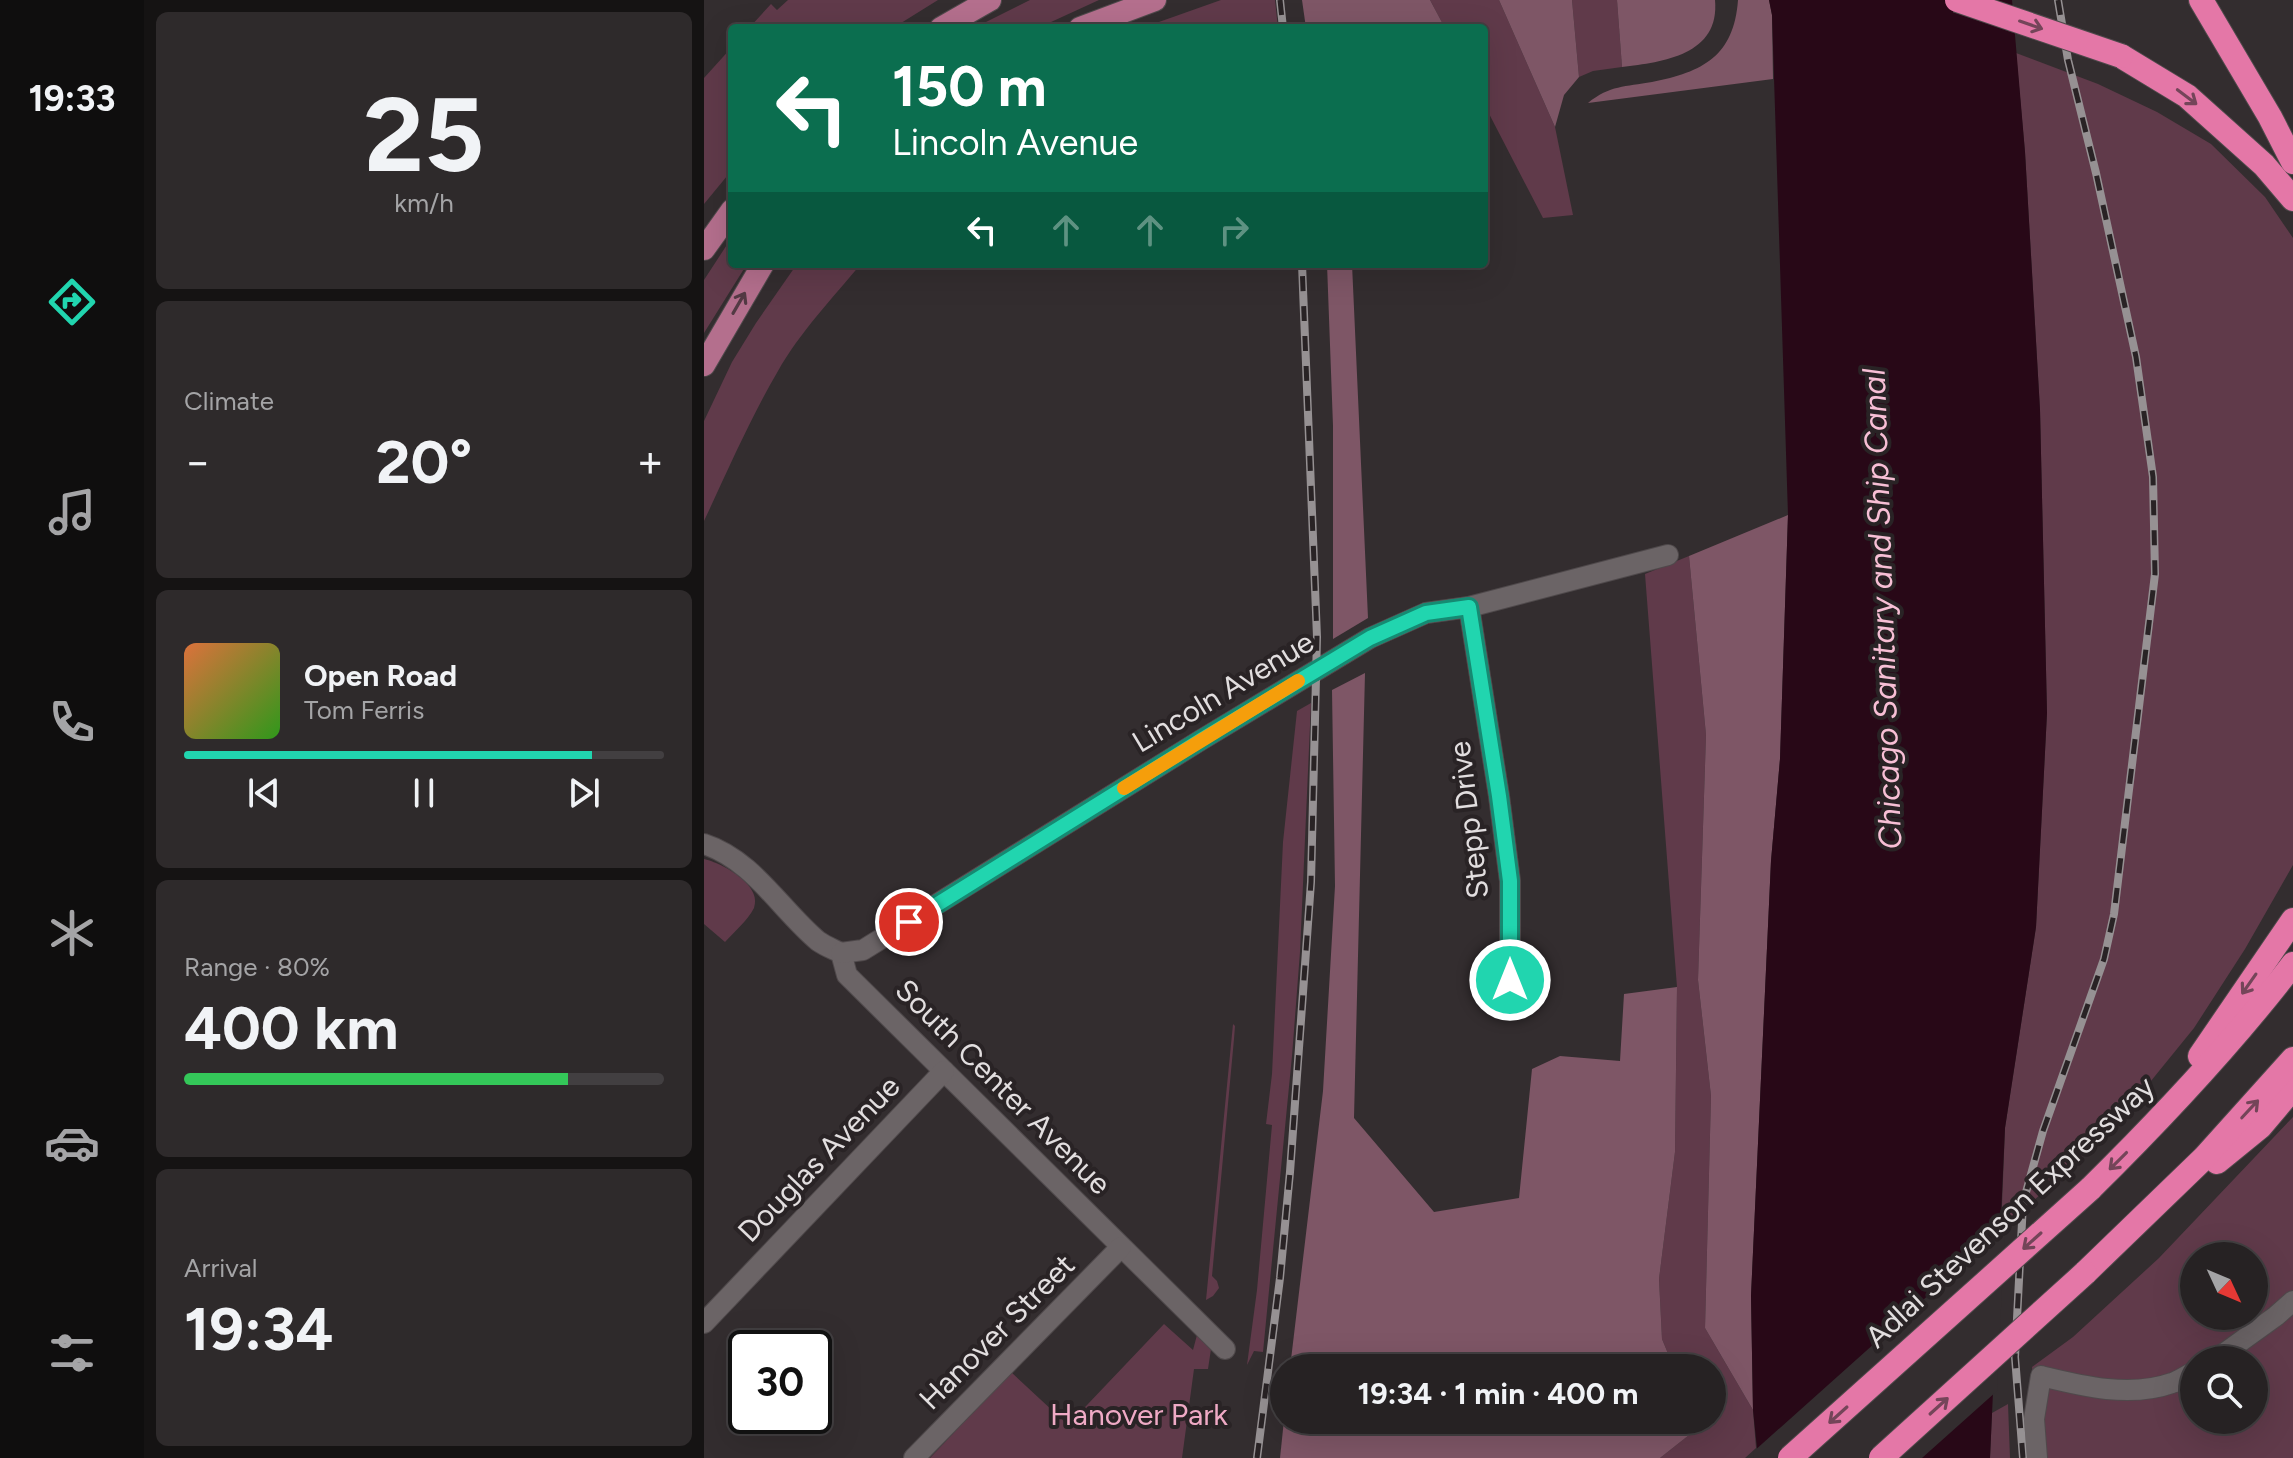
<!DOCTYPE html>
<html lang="en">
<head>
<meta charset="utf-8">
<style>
  :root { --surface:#262223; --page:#2e2a2b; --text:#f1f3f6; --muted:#a4a4a6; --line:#423f41; --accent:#21d5af }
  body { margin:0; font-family:Figtree,sans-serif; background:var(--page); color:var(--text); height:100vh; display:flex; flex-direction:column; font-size:30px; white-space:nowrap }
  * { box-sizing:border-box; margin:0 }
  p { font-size:26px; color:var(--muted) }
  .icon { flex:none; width:44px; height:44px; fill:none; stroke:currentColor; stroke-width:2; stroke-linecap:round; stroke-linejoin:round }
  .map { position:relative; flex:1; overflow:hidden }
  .side { display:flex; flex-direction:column; gap:12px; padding:12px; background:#151313; width:560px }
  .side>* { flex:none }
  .top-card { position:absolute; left:24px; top:24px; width:760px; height:244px; border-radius:8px; box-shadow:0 8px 32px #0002,0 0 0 2px var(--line); background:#0b6e4f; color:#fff; overflow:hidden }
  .needle { width:52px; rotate:134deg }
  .tools { position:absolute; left:1476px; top:1242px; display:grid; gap:16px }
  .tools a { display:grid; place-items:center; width:88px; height:88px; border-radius:50%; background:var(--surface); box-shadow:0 8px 32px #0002,0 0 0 2px var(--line); font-size:40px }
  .speed { position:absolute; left:24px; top:1330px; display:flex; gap:16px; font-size:40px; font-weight:700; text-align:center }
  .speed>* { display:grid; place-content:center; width:104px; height:104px; border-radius:50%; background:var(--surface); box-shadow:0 8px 32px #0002,0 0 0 2px var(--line); line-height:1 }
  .speed .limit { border:4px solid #111; border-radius:12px; background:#fff; color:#111 }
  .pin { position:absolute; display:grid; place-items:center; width:68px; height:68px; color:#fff; margin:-34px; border:4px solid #fff; border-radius:50%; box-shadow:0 2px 8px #0007 }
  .me { position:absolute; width:88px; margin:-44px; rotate:0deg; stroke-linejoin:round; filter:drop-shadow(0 0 6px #0008) }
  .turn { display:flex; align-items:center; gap:28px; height:168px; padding:0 32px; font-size:36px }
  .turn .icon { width:104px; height:104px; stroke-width:2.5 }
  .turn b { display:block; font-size:56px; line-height:68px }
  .lanes { display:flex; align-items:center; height:76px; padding:0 32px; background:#0003; justify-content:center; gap:40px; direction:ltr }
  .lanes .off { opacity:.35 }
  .big { font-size:60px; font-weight:700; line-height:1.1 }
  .side .card { flex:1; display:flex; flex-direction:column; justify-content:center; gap:12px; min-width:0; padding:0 28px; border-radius:12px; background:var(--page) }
  .side .dial { align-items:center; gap:0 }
  .dial b { font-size:104px; line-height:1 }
  .song { display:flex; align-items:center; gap:24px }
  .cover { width:96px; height:96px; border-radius:12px; background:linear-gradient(135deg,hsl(20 70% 55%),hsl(110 70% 35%)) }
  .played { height:8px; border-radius:4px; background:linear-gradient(90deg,var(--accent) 85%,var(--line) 85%) }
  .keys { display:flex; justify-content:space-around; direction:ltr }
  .heat { display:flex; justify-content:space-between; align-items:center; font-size:44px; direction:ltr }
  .charge { height:12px; border-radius:6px; background:linear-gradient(90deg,#34c759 80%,var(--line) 0) }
  .trip { position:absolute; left:566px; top:1354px; width:456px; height:80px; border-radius:40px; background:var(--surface); box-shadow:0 8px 32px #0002,0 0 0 2px var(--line); font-weight:700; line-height:80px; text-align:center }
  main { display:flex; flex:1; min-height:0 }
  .menu { display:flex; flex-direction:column; width:144px; justify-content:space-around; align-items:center; background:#0f0e0e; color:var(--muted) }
  .menu .icon { width:56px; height:56px }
  .menu .current { color:var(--accent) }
  .menu b { font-size:36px; color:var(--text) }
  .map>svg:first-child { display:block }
</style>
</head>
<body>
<main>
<nav class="menu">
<b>19:33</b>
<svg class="icon current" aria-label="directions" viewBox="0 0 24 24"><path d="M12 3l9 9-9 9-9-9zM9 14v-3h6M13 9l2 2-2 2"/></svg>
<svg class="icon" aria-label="music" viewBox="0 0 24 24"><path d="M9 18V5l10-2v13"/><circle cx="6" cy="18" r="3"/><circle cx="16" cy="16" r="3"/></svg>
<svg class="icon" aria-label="phone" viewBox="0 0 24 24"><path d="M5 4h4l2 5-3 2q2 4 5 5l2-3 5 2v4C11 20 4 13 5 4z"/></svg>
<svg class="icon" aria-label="climate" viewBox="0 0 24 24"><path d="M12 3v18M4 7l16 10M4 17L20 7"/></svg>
<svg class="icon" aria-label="car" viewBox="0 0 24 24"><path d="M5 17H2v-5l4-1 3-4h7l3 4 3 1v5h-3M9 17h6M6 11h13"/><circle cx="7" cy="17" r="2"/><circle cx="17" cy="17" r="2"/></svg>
<svg class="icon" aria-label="filters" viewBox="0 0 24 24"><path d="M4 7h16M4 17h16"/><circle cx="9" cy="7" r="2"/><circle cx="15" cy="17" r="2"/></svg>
</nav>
<section class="side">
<div class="card dial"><b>25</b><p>km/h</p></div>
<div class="card"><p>Climate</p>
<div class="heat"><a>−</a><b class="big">20°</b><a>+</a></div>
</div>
<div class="card">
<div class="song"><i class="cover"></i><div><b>Open Road</b><p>Tom Ferris</p></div></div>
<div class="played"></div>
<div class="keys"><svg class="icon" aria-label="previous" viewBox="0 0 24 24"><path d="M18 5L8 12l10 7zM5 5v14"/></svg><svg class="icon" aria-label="pause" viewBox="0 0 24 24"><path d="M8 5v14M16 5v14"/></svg><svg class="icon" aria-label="next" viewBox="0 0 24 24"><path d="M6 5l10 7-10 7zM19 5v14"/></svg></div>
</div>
<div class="card"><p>Range · 80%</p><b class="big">400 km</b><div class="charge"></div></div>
<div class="card"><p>Arrival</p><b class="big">19:34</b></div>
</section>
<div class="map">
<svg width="1589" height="1458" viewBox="0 0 1589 1458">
  <rect width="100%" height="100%" fill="#332d2f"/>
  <g fill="#603a4a" fill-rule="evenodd">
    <path d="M84,0H234L189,28H45L67,4L73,10Z"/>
    <path d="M326,0H395L334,28H270Z"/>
    <path d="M517,0H571L574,28H438Z"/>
    <path d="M726,0H795L851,127L869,215L839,218L780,104V28H741Z"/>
    <path d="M868,0H913L918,67L889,71L875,77Z"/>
    <path d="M28,47V170L0,204V78Z"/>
    <path d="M1312,53L1394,84L1453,112L1507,144L1561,197L1589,238V865L1541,949L1490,1028L1425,1108L1388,1148L1297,1230L1301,1128L1332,927L1343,713L1336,410L1321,152Z"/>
    <path d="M28,237V264H43L0,333V280Z"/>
    <path d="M93,264H157C130,296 94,335 74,371C46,419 24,470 0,521V421L28,362L52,323Z"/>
    <path d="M985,556L1002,735L994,980L1007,1096L1001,1328L1049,1410L1052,1448L1041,1458H956L994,1428L991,1420H1008V1368H970L958,1339L955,1279L971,1152L973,987L941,574Z"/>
    <path d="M607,703L596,952L588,1056L559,1352L550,1351L543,1365L553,1290L568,1125L562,1124L568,1074L579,842L593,711Z"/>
    <path d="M0,859C18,863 59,885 50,908C44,920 30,932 21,942L0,924Z"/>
    <path d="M529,1024L531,1026L530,1039L508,1276L513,1281L515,1288L509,1296L502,1300Z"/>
    <path d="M1589,1117V1458H1338L1328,1367L1369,1337L1455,1258ZM1490,1256H1550V1316H1490ZM1490,1360H1550V1420H1490Z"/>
    <path d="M460,1324L489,1350L493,1335L507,1349L504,1369H490L478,1458H226L307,1372L364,1425Z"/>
    <path d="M1304,1404L1306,1458H1286L1288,1413Z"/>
  </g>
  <g fill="#7e5666">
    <path d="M598,0H726L741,28H602Z"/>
    <path d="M795,0H868L875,77L860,95L851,127Z"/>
    <path d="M913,0H1011C1016,55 959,62 918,67Z"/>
    <path d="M1034,0H1065L1068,15L1069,79L884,103C906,85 921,87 948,82C999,72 1030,56 1034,0Z"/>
    <path d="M623,264H648L664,618L629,639V426Z"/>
    <path d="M1084,515L1076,759L1067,861L1047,1296L1049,1410L1001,1328L1007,1096L994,980L1002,735L985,556Z"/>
    <path d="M661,673L650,1118L730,1212L815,1198L828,1069L856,1056L916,1061L920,994L973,987L971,1152L955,1279L958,1339L970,1368H586L619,1091L631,886L628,690Z"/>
    <path d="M580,1420H991L994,1428L956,1458H576Z"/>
  </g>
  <path fill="#280817" d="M1065,0H1308L1321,152L1336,410L1343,713L1332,927L1301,1128L1286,1458H1054L1049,1410L1047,1296L1067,861L1076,759L1084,515L1068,15Z"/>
  <path fill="#332d2f" d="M1301,1226L1293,1391L1218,1458H1050L1049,1452L1257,1266H1261L1263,1260Z"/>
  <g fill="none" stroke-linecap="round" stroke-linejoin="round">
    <defs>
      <g id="minor">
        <path d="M765,607L795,796L806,881V980"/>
        <path d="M0,844C49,860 76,909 114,941C121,946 129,949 137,953L143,975L521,1349"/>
        <path d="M137,953L159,950L497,740L666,638L722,613L765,607L964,555"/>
        <path d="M0,1323L240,1071"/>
        <path d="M1511,1360L1572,1316L1589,1301"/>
        <path d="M210,1458L417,1247"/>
        <path d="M1333,1458L1330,1419L1337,1376C1378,1386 1426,1398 1468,1383C1475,1381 1483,1375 1490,1372"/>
      </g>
      <g id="primary">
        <path d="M237,28L286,0"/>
        <path d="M376,28L451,0"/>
        <path d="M0,249L28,210"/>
        <path d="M0,365L59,264"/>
      </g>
      <g id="motorway">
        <path d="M1497,0L1566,117L1589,162"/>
        <path d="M1417,56L1483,96L1560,165L1589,199"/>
        <path d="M1496,1056L1589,920"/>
        <path d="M1513,1162L1556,1127L1589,1088"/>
        <path d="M1386,1189C1458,1118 1527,1045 1589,964"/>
        <path d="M1381,1273L1500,1158L1589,1059"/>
      </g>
    </defs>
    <use href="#minor" stroke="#4f494b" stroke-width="22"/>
    <use href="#primary" stroke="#4f494b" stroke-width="24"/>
    <use href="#motorway" stroke="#4f494b" stroke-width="26"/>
    <use href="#minor" stroke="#6b6466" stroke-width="20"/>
    <use href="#primary" stroke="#b46f8d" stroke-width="22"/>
    <use href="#motorway" stroke="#e477a7" stroke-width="24"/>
    <defs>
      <g id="rail">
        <path d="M576,0L579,28"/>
        <path d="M553,1458L576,1278L586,1172L607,882L613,637L598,264"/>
        <path d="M1319,1458L1311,1357L1319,1203L1339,1131L1400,959L1410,914L1451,574L1449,477L1432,357L1392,173L1364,60L1354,0"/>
      </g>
    </defs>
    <use href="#rail" stroke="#969193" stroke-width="8"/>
    <use href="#rail" stroke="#292325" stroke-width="5" stroke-dasharray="15" stroke-linecap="butt"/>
    <defs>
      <g id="motorway-bridge">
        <path d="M1253,0L1417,56"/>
        <path d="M1086,1458L1386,1189"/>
        <path d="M1177,1458L1381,1273"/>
      </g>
    </defs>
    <use href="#motorway-bridge" stroke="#4f494b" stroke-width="26" stroke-linecap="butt"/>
    <use href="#motorway-bridge" stroke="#e477a7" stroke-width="24"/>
  </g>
  <defs><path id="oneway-shaft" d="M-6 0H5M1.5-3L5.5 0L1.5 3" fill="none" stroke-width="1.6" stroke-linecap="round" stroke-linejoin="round" transform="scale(2)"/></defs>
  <g stroke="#744559">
    <use href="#oneway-shaft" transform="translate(1327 25) rotate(19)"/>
    <use href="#oneway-shaft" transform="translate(1483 97) rotate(37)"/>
    <use href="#oneway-shaft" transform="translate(1545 984) rotate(125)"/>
    <use href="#oneway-shaft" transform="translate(1546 1109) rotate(-47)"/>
    <use href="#oneway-shaft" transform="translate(1414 1161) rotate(135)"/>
    <use href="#oneway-shaft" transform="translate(1328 1241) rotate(138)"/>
    <use href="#oneway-shaft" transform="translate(1235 1406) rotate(-42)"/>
    <use href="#oneway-shaft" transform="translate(1134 1415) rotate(138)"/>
  </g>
  <use stroke="#533a44" href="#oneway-shaft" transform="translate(35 303) rotate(-60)"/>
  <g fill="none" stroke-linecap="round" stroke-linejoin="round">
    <defs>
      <path id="route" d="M205,922L497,740L666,638L722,613L765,607L795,796L806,881V980"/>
    </defs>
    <use href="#route" stroke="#158a72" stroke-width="20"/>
    <use href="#route" stroke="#21d5af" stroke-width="14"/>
    <path stroke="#f59e0b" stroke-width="14" d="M420,788L594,681"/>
  </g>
  <g text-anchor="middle" stroke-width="8" stroke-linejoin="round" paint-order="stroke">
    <g font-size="30" fill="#e2dedf" stroke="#292325">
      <text transform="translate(519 692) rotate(-31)" y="10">Lincoln Avenue</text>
      <text transform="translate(765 820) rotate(-97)" y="10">Stepp Drive</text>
      <text transform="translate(299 1087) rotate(45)" y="10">South Center Avenue</text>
      <text transform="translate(115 1159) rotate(-46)" y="10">Douglas Avenue</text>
      <text transform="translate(1306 1212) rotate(-43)" y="10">Adlai Stevenson Expressway</text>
      <text transform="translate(293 1332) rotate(-45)" y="10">Hanover Street</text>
    </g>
    <g font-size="30" fill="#efaac5" stroke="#292325">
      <text x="435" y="1425">Hanover Park</text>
    </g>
    <g font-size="32" font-style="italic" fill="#f7bfd5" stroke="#292325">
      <text transform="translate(1178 609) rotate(-92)" y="11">Chicago Sanitary and Ship Canal</text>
    </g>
  </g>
</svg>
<div class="tools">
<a><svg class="needle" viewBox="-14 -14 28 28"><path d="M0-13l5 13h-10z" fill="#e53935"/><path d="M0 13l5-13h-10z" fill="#a4a4a6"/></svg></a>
<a><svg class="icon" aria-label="search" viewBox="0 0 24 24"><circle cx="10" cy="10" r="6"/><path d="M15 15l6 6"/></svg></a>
</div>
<div class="speed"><div class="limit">30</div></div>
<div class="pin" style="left:205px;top:922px;background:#d93025"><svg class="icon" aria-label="arrive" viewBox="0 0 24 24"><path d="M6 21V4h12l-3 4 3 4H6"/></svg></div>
<svg class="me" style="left:806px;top:980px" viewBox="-20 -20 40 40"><circle r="17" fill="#21d5af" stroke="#fff" stroke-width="3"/><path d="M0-11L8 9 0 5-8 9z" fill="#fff"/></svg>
<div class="trip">19:34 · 1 min · 400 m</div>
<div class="top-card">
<div class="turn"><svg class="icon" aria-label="left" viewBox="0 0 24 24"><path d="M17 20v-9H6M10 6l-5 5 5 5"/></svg><div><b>150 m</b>Lincoln Avenue</div></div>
<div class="lanes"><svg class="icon" aria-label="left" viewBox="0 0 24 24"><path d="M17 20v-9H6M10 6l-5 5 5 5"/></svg><svg class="icon off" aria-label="ahead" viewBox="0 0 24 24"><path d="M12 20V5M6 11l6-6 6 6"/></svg><svg class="icon off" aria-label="ahead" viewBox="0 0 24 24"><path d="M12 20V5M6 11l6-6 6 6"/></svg><svg class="icon off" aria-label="right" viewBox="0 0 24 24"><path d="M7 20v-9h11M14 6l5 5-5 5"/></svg></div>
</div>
</div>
</main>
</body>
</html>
